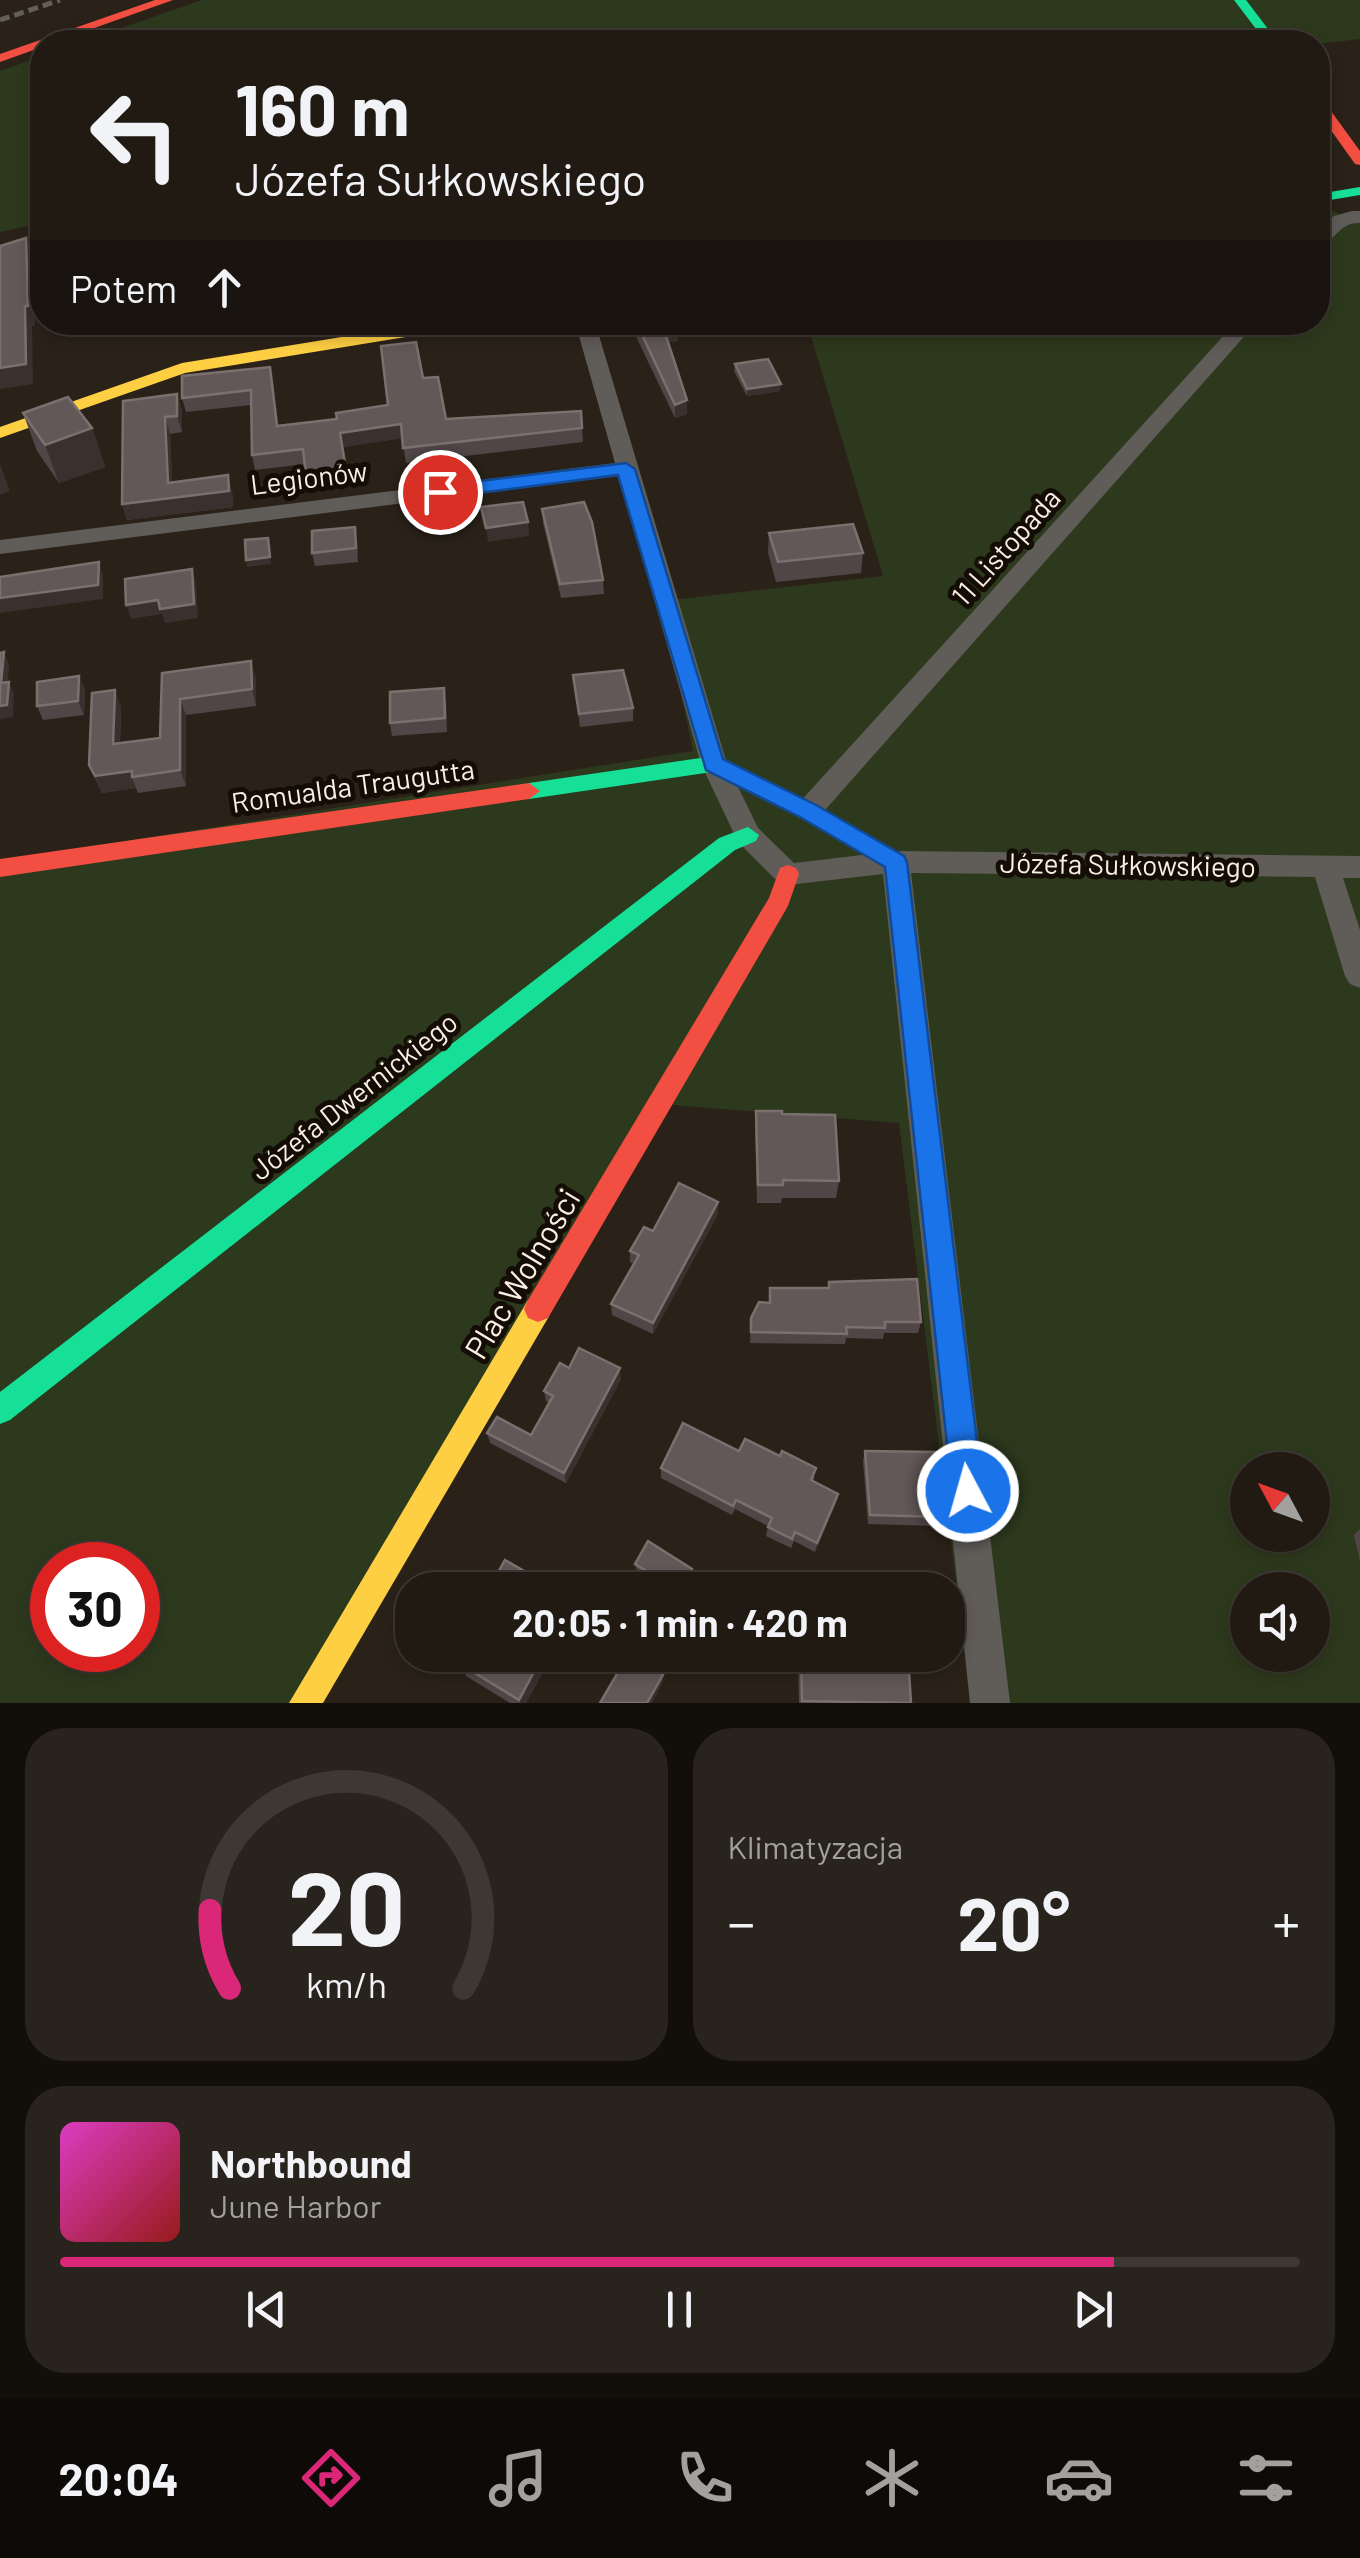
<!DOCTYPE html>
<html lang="pl">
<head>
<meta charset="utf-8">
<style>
  :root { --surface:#201a13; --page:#28231c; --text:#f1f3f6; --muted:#a2a1a0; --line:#3d3833; --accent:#db2777 }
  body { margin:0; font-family:Barlow,sans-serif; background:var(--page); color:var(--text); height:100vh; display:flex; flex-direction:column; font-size:38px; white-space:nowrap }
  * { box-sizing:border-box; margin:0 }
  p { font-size:32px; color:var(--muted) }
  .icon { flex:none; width:55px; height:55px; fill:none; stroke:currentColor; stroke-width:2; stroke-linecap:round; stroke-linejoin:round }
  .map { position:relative; height:1703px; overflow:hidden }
  .panel { display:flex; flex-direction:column; gap:25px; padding:25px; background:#120e0a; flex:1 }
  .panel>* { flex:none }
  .guide { position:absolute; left:30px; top:30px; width:1300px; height:305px; border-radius:40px; box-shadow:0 5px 15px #0003,0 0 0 2px var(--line); background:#201a13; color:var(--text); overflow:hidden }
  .needle { width:65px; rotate:311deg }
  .fabs { position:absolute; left:1230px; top:1452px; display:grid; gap:20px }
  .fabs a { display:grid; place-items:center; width:100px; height:100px; border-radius:50%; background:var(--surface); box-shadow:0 5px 15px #0003,0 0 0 2px var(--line); font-size:50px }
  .speed { position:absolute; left:30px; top:1542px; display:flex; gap:20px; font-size:50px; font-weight:700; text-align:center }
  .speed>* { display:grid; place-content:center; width:130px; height:130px; border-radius:50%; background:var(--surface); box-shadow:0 5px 15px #0003,0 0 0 2px var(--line); line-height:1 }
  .speed .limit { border:15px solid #d22; background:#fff; color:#111 }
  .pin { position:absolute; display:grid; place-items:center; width:85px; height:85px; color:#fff; margin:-42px; border:5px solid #fff; border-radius:50%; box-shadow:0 2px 10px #0007 }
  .me { position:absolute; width:110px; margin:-55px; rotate:354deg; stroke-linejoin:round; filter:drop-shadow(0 0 8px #0008) }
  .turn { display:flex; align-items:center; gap:35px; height:210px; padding:0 40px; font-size:45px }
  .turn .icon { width:130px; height:130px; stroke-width:2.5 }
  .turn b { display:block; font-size:70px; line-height:85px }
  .then { display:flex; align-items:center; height:95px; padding:0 40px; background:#0003; gap:20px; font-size:38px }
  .big { font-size:75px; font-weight:700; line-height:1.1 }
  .panel .card { flex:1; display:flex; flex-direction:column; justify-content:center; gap:15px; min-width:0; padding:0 35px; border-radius:40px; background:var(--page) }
  .panel .dial { align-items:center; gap:0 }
  .dial svg { height:260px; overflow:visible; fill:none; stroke:var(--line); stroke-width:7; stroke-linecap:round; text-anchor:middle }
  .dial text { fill:var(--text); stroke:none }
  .song { display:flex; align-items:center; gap:30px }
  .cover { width:120px; height:120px; border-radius:15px; background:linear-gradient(135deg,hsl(310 70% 55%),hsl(0 70% 35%)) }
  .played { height:10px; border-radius:5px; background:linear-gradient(90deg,var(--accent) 85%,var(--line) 85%) }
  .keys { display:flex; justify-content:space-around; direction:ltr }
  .heat { display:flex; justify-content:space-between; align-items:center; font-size:55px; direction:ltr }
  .panel .tiles { flex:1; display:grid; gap:25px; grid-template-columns:1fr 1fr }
  .card:last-child { grid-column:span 2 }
  .trip { position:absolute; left:395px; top:1572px; width:570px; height:100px; border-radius:40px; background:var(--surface); box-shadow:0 5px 15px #0003,0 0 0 2px var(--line); font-weight:700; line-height:100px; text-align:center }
  .dock { display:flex; height:160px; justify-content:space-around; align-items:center; background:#0d0a08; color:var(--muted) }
  .dock .icon { width:70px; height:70px }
  .dock .on { color:var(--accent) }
  .dock b { font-size:45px; color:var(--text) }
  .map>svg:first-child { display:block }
</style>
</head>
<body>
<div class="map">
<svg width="1360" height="1703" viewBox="0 0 1360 1703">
  <rect width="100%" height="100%" fill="#2a2219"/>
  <g fill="#2d391d" fill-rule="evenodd">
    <path d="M202,0H1360V39L1318,44L81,42Z"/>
    <path d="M42,56V223L0,232V71Z"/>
    <path d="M1322,207L1360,222V1703H971L899,1123L661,1104L305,1703H0V861L693,751L662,601L883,576L807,323L1318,322V208ZM1248,1470H1312V1535H1248ZM52,1565H138V1650H52ZM1248,1590H1312V1655H1248Z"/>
  </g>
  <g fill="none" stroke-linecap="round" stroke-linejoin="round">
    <g fill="#605c58" fill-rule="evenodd">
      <path d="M1352,211H1360V223C1338,222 1335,243 1318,246V230L1334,216Z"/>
      <path d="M575,322H595L727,764L758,828L794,863L896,851L1360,856V878H1343L1360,930V988L1350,984L1345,976L1315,877L911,873L1010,1703H970L883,874L788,885L778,882L738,842L701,764L619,476L0,554V540L615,463Z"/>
      <path d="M1236,322H1257L818,818H798L795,811L798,804Z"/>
    </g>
    <g fill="#16e098" fill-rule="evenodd">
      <path d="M1234,0H1246L1278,42H1266Z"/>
      <path d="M1360,187V195L1318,202V194Z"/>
      <path d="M714,756L816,805L904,856L907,862L904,868H888L800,817L712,772L529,799L518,791L529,783Z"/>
      <path d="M748,827L759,835L756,841L735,850L10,1420L0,1424V1392L719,838Z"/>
    </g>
    <g fill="#ffcf43" fill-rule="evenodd">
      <path d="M434,322H475L467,327L185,373L0,438V427L182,363Z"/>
      <path d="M538,1296L548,1300L552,1309L548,1318L323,1703H289L528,1300Z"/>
    </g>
    <g fill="#f24e42" fill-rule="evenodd">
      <path d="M155,0H173L55,42H42V47L0,62V54Z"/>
      <path d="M1318,99L1323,100L1360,151V165L1355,164L1318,112Z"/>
      <path d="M529,783L540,791L529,799L0,877V859Z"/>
      <path d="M788,865L796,868L799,874L788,906L548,1318L538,1322L528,1318L524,1309L528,1300L769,898L780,868Z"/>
    </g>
    <path stroke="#645e59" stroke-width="5" stroke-dasharray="10 5" stroke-linecap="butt" d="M0,20L60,0"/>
  </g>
  <g fill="#514647">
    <path d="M631,322H676L678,341L668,342L687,400V414L675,418L631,326Z"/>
    <path d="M727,322H770V330L734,336Z"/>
    <path d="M735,364L780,391L747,396L734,371Z"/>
    <path d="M423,378L446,419L581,411L583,442L406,463L402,438L343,447L349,485L309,491L305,464L255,470L252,455L251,405L186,412L182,398L273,382L278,425L337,419L388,405Z"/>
    <path d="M177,394L182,411V432L170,434L172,482L232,491L233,507L127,520L122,504Z"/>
    <path d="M23,413L92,428L105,467L59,483L37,451Z"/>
    <path d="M542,509L603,580L604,594L561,598L543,523Z"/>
    <path d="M769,533L863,553L861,573L776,582L768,553Z"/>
    <path d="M357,540L358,562L315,566L312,553Z"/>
    <path d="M162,673L256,678V706L186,715V786L138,793L136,788L102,793L89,765L121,706L120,744L160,738Z"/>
    <path d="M573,675L633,708V721L580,727Z"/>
    <path d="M85,689L84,715L43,720L37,706Z"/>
    <path d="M446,701L447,732L392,736L390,723Z"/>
    <path d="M756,1111L782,1114L839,1181L836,1198H782L781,1203H757L755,1129Z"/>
    <path d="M718,1202V1214L653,1334L612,1315L611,1304L634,1264L630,1262V1251L653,1231Z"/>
    <path d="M829,1282L921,1322L918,1333H884L883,1339L846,1338L845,1344L750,1343L751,1318L769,1303L770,1288H828Z"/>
    <path d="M569,1368L621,1379L566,1483L490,1443L487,1433L531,1435L549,1403L546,1401L544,1391Z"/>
    <path d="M739,1451L815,1477L813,1481L836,1503L815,1552L794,1541L791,1548L766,1536L768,1526L735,1509L732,1515L661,1478V1468Z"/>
    <path d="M865,1451L942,1517L938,1526L868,1524L863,1461Z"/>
    <path d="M1360,1529V1562L1354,1535Z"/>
    <path d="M635,1564L692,1573L683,1590H670L636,1569Z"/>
    <path d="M468,1655H552L526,1703H510L466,1676L462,1665Z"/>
    <path d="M798,1655H908L911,1703H799Z"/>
  </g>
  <g fill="#3a302d">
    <path d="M26,238L32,258L35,326H32L33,384L0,389V368Z"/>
    <path d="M734,322H770V330L734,336Z"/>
    <path d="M678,327V341L664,343V330Z"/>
    <path d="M270,367L273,382L280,440L277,426Z"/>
    <path d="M781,384L780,391L747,396V389Z"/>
    <path d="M177,394L182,411V432L177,416Z"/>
    <path d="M687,400V414L675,418V405Z"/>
    <path d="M165,417L170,434L173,498L228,475L232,491L233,507L127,520L122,504L168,483Z"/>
    <path d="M401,424L403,438L343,447L349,485L309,491L306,476L340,433Z"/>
    <path d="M92,428L105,467L59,483L45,445Z"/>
    <path d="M0,464L10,491L0,495Z"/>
    <path d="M528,522L529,536L488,542L486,528Z"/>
    <path d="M268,538L271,564L247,567L246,560Z"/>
    <path d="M99,562L103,576V599L0,613V598Z"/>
    <path d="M192,569L196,583L198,618L165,623L162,614L131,619L126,605Z"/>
    <path d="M4,652L9,664L7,695L1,683Z"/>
    <path d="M251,661L256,678V706L252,689Z"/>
    <path d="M79,676L85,689L84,715L78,701Z"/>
    <path d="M9,682L14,694L13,717L0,719V706Z"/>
    <path d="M115,690L121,706L119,761L113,744Z"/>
    <path d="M180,699L186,715V786L180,770Z"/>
    <path d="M132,771V777L136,788L102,793L95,776Z"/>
    <path d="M718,1202V1214L653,1334V1323Z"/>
    <path d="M620,1368L621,1379L566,1483L564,1473Z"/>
    <path d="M838,1494L836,1503L815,1552L817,1543Z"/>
    <path d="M543,1655H552L526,1703H520L519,1700Z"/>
    <path d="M663,1675V1682L652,1703H647Z"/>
  </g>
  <g fill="#635858" stroke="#7b706e" stroke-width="2.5">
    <path d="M26,238L28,306H25L26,364L0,368V246Z"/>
    <path d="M636,322H676L678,327L664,330L687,400L675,405Z"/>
    <path d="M416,342L423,378L438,377L446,419L581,411L582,428L403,448L401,424L340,433L346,470L306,476L303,449L252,455L251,390L182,398V376L270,367L277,426L337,419L336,413L388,405L381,346Z"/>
    <path d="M768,359L781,384L747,389L735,364Z"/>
    <path d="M177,394V416L165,417L168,483L228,475L229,491L122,504L123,401Z"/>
    <path d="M68,397L92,428L45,445L23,413Z"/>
    <path d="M523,502L528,522L486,528L481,507Z"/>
    <path d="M584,502L592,522L603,580L560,584L542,509Z"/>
    <path d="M853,524L863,553L778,562L769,533Z"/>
    <path d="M355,527L356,548L312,553V531Z"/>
    <path d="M268,538L270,557L246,560L245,540Z"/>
    <path d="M99,562L98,585L0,598V577Z"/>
    <path d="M192,569L194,604L160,609L158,600L126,605L125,579Z"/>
    <path d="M4,652L1,683L9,682L7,705L0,706V653Z"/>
    <path d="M251,661L252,689L180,699V770L132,777V771L95,776L89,765L92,693L115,690L113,744L160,738L162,673Z"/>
    <path d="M623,670L633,708L579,714L573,675Z"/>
    <path d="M79,676L78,701L37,706V682Z"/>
    <path d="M444,688L445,718L390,723V692Z"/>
    <path d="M756,1111H782V1114L835,1115L839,1181L783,1180V1185H758Z"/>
    <path d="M679,1183L718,1202L653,1323L611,1304L639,1255L630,1251L644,1227L653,1231Z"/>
    <path d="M917,1279L921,1322H885V1328L846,1327L847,1334L751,1332V1318L759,1302L770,1303V1288H829V1282Z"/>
    <path d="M579,1348L620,1368L564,1473L487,1433L497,1417L531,1435L553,1396L544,1391L560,1363L569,1368Z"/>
    <path d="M683,1423L739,1451L745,1439L780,1456L782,1451L816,1468L811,1480L838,1494L817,1543L795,1532L792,1539L768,1527L772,1518L736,1500L733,1506L661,1468Z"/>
    <path d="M865,1451L936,1452L942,1517L870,1515Z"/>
    <path d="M648,1541L692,1569L680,1590H677L635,1564Z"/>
    <path d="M505,1560L557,1590H488Z"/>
    <path d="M468,1655H543L519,1700L462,1665Z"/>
    <path d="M628,1655H633L663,1675L647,1703H600Z"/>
    <path d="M801,1655H908L911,1703L802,1701Z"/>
  </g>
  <path fill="#1a73e8" stroke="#114b97" stroke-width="2.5" d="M626,463L635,469L723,759L816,805L904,856L907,862L983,1491L978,1502L968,1506L957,1502L952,1491L885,867L800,817L706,770L618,475L440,498L431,492L440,486Z"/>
  <g text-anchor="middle" stroke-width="10" stroke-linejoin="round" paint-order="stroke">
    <g font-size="28" fill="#faefe5" stroke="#140d06">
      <text transform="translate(309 478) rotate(-7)" y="10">Legionów</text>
      <text transform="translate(1006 547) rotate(-48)" y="10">11 Listopada</text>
      <text transform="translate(353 786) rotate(-8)" y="10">Romualda Traugutta</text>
      <text transform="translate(1128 865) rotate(1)" y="10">Józefa Sułkowskiego</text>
      <text transform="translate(354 1096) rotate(-38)" y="10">Józefa Dwernickiego</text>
    </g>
    <g font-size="32" fill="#faefe5" stroke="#140d06">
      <text transform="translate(523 1274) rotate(-59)" y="11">Plac Wolności</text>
    </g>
  </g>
</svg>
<div class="fabs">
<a><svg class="needle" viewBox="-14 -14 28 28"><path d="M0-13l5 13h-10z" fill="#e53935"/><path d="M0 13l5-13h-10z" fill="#a2a1a0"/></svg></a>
<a><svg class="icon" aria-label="sound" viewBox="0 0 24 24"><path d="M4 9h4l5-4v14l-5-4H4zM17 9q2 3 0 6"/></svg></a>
</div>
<div class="speed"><div class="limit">30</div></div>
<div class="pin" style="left:440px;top:492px;background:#d93025"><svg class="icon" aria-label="arrive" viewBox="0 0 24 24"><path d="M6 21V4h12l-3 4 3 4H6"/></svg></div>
<svg class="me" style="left:968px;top:1491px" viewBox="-20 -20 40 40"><circle r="17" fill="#1a73e8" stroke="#fff" stroke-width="3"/><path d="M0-11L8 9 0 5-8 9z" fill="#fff"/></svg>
<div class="trip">20:05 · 1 min · 420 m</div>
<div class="guide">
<div class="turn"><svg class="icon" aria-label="left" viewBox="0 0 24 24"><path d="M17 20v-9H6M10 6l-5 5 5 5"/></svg><div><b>160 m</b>Józefa Sułkowskiego</div></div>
<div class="then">Potem<svg class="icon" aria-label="ahead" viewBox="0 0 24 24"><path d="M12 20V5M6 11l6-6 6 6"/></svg></div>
</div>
</div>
<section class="panel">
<div class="tiles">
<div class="card dial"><svg viewBox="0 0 100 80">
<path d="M14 69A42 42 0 1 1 86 69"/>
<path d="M14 69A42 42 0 0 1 8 45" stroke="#db2777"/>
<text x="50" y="56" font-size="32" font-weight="700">20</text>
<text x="50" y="72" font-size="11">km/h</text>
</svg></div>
<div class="card"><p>Klimatyzacja</p>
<div class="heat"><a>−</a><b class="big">20°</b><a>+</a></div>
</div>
<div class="card">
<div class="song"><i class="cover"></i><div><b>Northbound</b><p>June Harbor</p></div></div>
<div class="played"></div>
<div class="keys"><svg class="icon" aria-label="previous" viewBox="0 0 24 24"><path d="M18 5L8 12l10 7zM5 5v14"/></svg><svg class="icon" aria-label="pause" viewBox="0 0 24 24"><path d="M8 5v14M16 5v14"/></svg><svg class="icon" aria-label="next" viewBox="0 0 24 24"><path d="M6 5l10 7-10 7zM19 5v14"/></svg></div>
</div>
</div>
</section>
<nav class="dock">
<b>20:04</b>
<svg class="icon on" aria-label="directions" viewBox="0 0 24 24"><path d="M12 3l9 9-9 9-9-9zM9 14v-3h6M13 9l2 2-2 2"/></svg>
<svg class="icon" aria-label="music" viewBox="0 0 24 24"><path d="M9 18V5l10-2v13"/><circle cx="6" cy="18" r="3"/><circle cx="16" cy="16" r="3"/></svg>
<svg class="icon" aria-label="phone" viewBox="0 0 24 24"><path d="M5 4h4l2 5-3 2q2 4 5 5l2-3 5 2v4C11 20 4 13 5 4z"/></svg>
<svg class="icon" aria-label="climate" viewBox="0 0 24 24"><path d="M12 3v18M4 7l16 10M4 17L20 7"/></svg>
<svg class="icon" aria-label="car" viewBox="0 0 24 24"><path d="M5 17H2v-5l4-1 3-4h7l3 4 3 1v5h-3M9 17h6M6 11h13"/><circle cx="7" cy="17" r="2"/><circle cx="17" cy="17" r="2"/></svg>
<svg class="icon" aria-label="filters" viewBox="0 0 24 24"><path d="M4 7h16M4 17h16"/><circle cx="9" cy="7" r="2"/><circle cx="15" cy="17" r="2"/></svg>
</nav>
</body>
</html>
